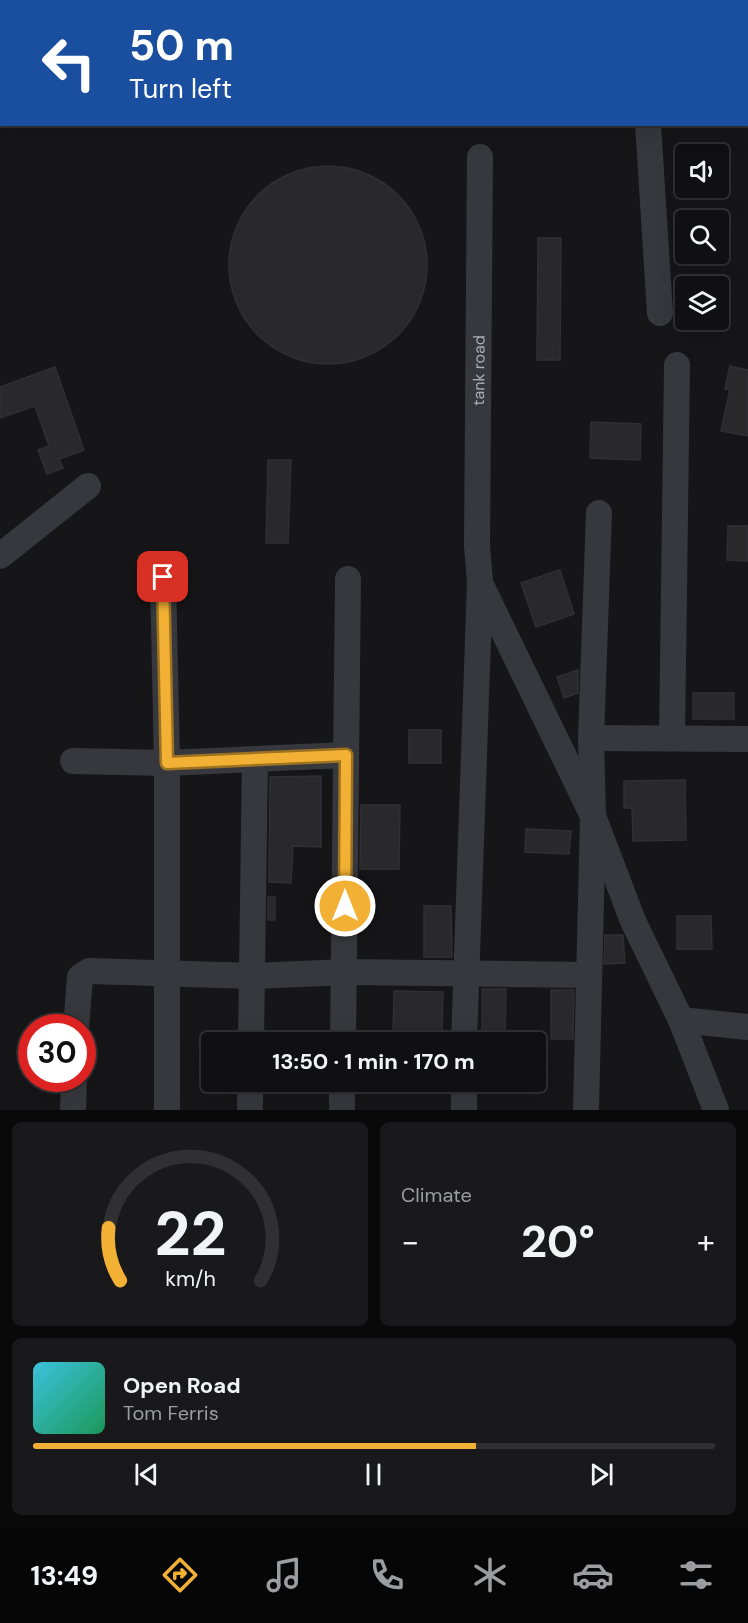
<!DOCTYPE html>
<html lang="en">
<head>
<meta charset="utf-8">
<style>
  :root { --surface:#101012; --page:#19191b; --text:#f1f3f6; --muted:#9c9d9f; --line:#303032; --accent:#f2b134 }
  body { margin:0; font-family:"DM Sans",sans-serif; background:var(--page); color:var(--text); height:100vh; display:flex; flex-direction:column; font-size:22px; white-space:nowrap }
  * { box-sizing:border-box; margin:0 }
  p { font-size:20px; color:var(--muted) }
  .icon { flex:none; width:33px; height:33px; fill:none; stroke:currentColor; stroke-width:2; stroke-linecap:round; stroke-linejoin:round }
  .map { position:relative; height:1110px; overflow:hidden }
  .panel { display:flex; flex-direction:column; gap:12px; padding:12px; background:#09090a; flex:1 }
  .panel>* { flex:none }
  .top-card { position:absolute; left:0px; top:0px; width:748px; height:126px; box-shadow:0 6px 24px #0002,0 0 0 2px var(--line); background:#1a4fa0; color:#fff; overflow:hidden }
  .tools { position:absolute; left:675px; top:144px; display:grid; gap:12px }
  .tools a { display:grid; place-items:center; width:54px; height:54px; border-radius:6px; background:var(--surface); box-shadow:0 6px 24px #0002,0 0 0 2px var(--line); font-size:30px }
  .speed { position:absolute; left:18px; top:1014px; display:flex; gap:12px; font-size:30px; font-weight:700; text-align:center }
  .speed>* { display:grid; place-content:center; width:78px; height:78px; border-radius:50%; background:var(--surface); box-shadow:0 6px 24px #0002,0 0 0 2px var(--line); line-height:1 }
  .speed .limit { border:9px solid #d22; background:#fff; color:#111 }
  .pin { position:absolute; display:grid; place-items:center; width:51px; height:51px; color:#fff; margin:-26px; border-radius:12px; box-shadow:0 3px 9px #0006 }
  .me { position:absolute; width:66px; margin:-33px; rotate:0deg; stroke-linejoin:round; filter:drop-shadow(0 0 4px #0008) }
  .turn { display:flex; align-items:center; gap:21px; height:126px; padding:0 30px; font-size:27px }
  .turn .icon { width:78px; height:78px; stroke-width:2.5 }
  .turn b { display:block; font-size:42px; line-height:51px }
  .big { font-size:45px; font-weight:700; line-height:1.1 }
  .panel .tile { flex:1; display:flex; flex-direction:column; justify-content:center; gap:9px; min-width:0; padding:0 21px; border-radius:9px; background:var(--page) }
  .panel .dial { align-items:center; gap:0 }
  .dial svg { height:156px; overflow:visible; fill:none; stroke:var(--line); stroke-width:7; stroke-linecap:round; text-anchor:middle }
  .dial text { fill:var(--text); stroke:none }
  .song { display:flex; align-items:center; gap:18px }
  .cover { width:72px; height:72px; border-radius:9px; background:linear-gradient(135deg,hsl(190 70% 55%),hsl(150 70% 35%)) }
  .played { height:6px; border-radius:3px; background:linear-gradient(90deg,var(--accent) 65%,var(--line) 65%) }
  .keys { display:flex; justify-content:space-around; direction:ltr }
  .heat { display:flex; justify-content:space-between; align-items:center; font-size:33px; direction:ltr }
  .panel .tiles { flex:1; display:grid; gap:12px; grid-template-columns:1fr 1fr }
  .tile:last-child { grid-column:span 2 }
  .trip { position:absolute; left:201px; top:1032px; width:345px; height:60px; border-radius:6px; background:var(--surface); box-shadow:0 6px 24px #0002,0 0 0 2px var(--line); font-weight:700; line-height:60px; text-align:center }
  .tabs { display:flex; height:96px; justify-content:space-around; align-items:center; background:#060607; color:var(--muted) }
  .tabs .icon { width:42px; height:42px }
  .tabs .selected { color:var(--accent) }
  .tabs b { font-size:27px; color:var(--text) }
  .map>svg:first-child { display:block }
</style>
</head>
<body>
<div class="map">
<svg width="748" height="1110" viewBox="0 0 748 1110">
  <rect width="100%" height="100%" fill="#161618"/>
  <g fill="#29292c" stroke="#303034" stroke-width="1.5">
    <circle cx="328" cy="265" r="99"/>
    <path d="M538,238H561L560,360H537Z"/>
    <path d="M730,366L748,370V436L721,431L730,390L725,389Z"/>
    <path d="M55,367L84,450L59,459L63,468L47,474L38,450L49,446L35,406L0,418V387Z"/>
    <path d="M591,422L641,424L640,460L590,458Z"/>
    <path d="M268,460H291L288,543H266Z"/>
    <path d="M728,526H748V561L727,560Z"/>
    <path d="M560,570L574,614L536,627L521,583Z"/>
    <path d="M578,670V693L564,698L557,677Z"/>
    <rect x="693" y="693" width="41" height="26"/>
    <rect x="409" y="730" width="32" height="33"/>
    <path d="M321,776V847L293,846L291,883L269,882L270,777Z"/>
    <path d="M685,780L686,840L633,841L632,808H624V781Z"/>
    <path d="M361,805H400L399,869H360Z"/>
    <path d="M526,829L571,831L569,854L525,852Z"/>
    <rect x="268" y="897" width="7" height="23"/>
    <path d="M424,906H451L452,957H424Z"/>
    <path d="M677,916H711L712,949H677Z"/>
    <path d="M605,935H623L625,963L604,964Z"/>
    <path d="M482,989H506L505,1042H482Z"/>
    <path d="M551,990H574L573,1039H551Z"/>
    <path d="M394,991L443,992L442,1034L393,1033Z"/>
  </g>
  <g fill="none" stroke-linecap="round" stroke-linejoin="round">
    <g stroke="#37383d" stroke-width="26">
      <path d="M41,0V2"/>
      <path d="M602,2V0"/>
      <path d="M747,71L748,70"/>
      <path d="M648,124L660,313"/>
      <path d="M0,556L88,486"/>
      <path d="M163,577L167,763V1110"/>
      <path d="M481,585L593,816L633,921L681,1020L716,1110"/>
      <path d="M591,738L748,739"/>
      <path d="M672,738L677,365"/>
      <path d="M73,761L167,763L346,755"/>
      <path d="M681,1020L748,1027"/>
      <path d="M76,1028L80,977L89,971L253,976L345,972L587,975"/>
      <path d="M251,1042L255,759"/>
      <path d="M343,1042L348,579"/>
      <path id="s1" d="M464,1042L480,582L477,546L480,157"/>
      <path d="M73,1110L74,1078"/>
      <path d="M250,1110V1082"/>
      <path d="M342,1110V1082"/>
      <path d="M464,1110V1082"/>
      <path d="M586,1110L593,816L591,738L599,513"/>
    </g>
  </g>
  <g fill="none" stroke-linecap="round" stroke-linejoin="round">
    <defs>
      <path id="route" d="M163,577L167,763L346,755L345,906"/>
    </defs>
    <use href="#route" stroke="#9d7322" stroke-width="15"/>
    <use href="#route" stroke="#f2b134" stroke-width="10"/>
  </g>
  <g text-anchor="middle" stroke-width="6" stroke-linejoin="round" paint-order="stroke">
    <g font-size="16" fill="#a8adb8" stroke="#111113">
      <text dy="6" stroke="none"><textPath href="#s1" startOffset="672">tank road</textPath></text>
    </g>
  </g>
</svg>
<div class="tools">
<a><svg class="icon" aria-label="sound" viewBox="0 0 24 24"><path d="M4 9h4l5-4v14l-5-4H4zM17 9q2 3 0 6"/></svg></a>
<a><svg class="icon" aria-label="search" viewBox="0 0 24 24"><circle cx="10" cy="10" r="6"/><path d="M15 15l6 6"/></svg></a>
<a><svg class="icon" aria-label="layers" viewBox="0 0 24 24"><path d="M12 4l9 5-9 5-9-5zM3 14l9 5 9-5"/></svg></a>
</div>
<div class="speed"><div class="limit">30</div></div>
<div class="pin" style="left:163px;top:577px;background:#d93025"><svg class="icon" aria-label="arrive" viewBox="0 0 24 24"><path d="M6 21V4h12l-3 4 3 4H6"/></svg></div>
<svg class="me" style="left:345px;top:906px" viewBox="-20 -20 40 40"><circle r="17" fill="#f2b134" stroke="#fff" stroke-width="3"/><path d="M0-11L8 9 0 5-8 9z" fill="#fff"/></svg>
<div class="trip">13:50 · 1 min · 170 m</div>
<div class="top-card">
<div class="turn"><svg class="icon" aria-label="left" viewBox="0 0 24 24"><path d="M17 20v-9H6M10 6l-5 5 5 5"/></svg><div><b>50 m</b>Turn left</div></div>
</div>
</div>
<section class="panel">
<div class="tiles">
<div class="tile dial"><svg viewBox="0 0 100 80">
<path d="M14 69A42 42 0 1 1 86 69"/>
<path d="M14 69A42 42 0 0 1 8 42" stroke="#f2b134"/>
<text x="50" y="56" font-size="32" font-weight="700">22</text>
<text x="50" y="72" font-size="11">km/h</text>
</svg></div>
<div class="tile"><p>Climate</p>
<div class="heat"><a>−</a><b class="big">20°</b><a>+</a></div>
</div>
<div class="tile">
<div class="song"><i class="cover"></i><div><b>Open Road</b><p>Tom Ferris</p></div></div>
<div class="played"></div>
<div class="keys"><svg class="icon" aria-label="previous" viewBox="0 0 24 24"><path d="M18 5L8 12l10 7zM5 5v14"/></svg><svg class="icon" aria-label="pause" viewBox="0 0 24 24"><path d="M8 5v14M16 5v14"/></svg><svg class="icon" aria-label="next" viewBox="0 0 24 24"><path d="M6 5l10 7-10 7zM19 5v14"/></svg></div>
</div>
</div>
</section>
<nav class="tabs">
<b>13:49</b>
<svg class="icon selected" aria-label="directions" viewBox="0 0 24 24"><path d="M12 3l9 9-9 9-9-9zM9 14v-3h6M13 9l2 2-2 2"/></svg>
<svg class="icon" aria-label="music" viewBox="0 0 24 24"><path d="M9 18V5l10-2v13"/><circle cx="6" cy="18" r="3"/><circle cx="16" cy="16" r="3"/></svg>
<svg class="icon" aria-label="phone" viewBox="0 0 24 24"><path d="M5 4h4l2 5-3 2q2 4 5 5l2-3 5 2v4C11 20 4 13 5 4z"/></svg>
<svg class="icon" aria-label="climate" viewBox="0 0 24 24"><path d="M12 3v18M4 7l16 10M4 17L20 7"/></svg>
<svg class="icon" aria-label="car" viewBox="0 0 24 24"><path d="M5 17H2v-5l4-1 3-4h7l3 4 3 1v5h-3M9 17h6M6 11h13"/><circle cx="7" cy="17" r="2"/><circle cx="17" cy="17" r="2"/></svg>
<svg class="icon" aria-label="filters" viewBox="0 0 24 24"><path d="M4 7h16M4 17h16"/><circle cx="9" cy="7" r="2"/><circle cx="15" cy="17" r="2"/></svg>
</nav>
</body>
</html>
